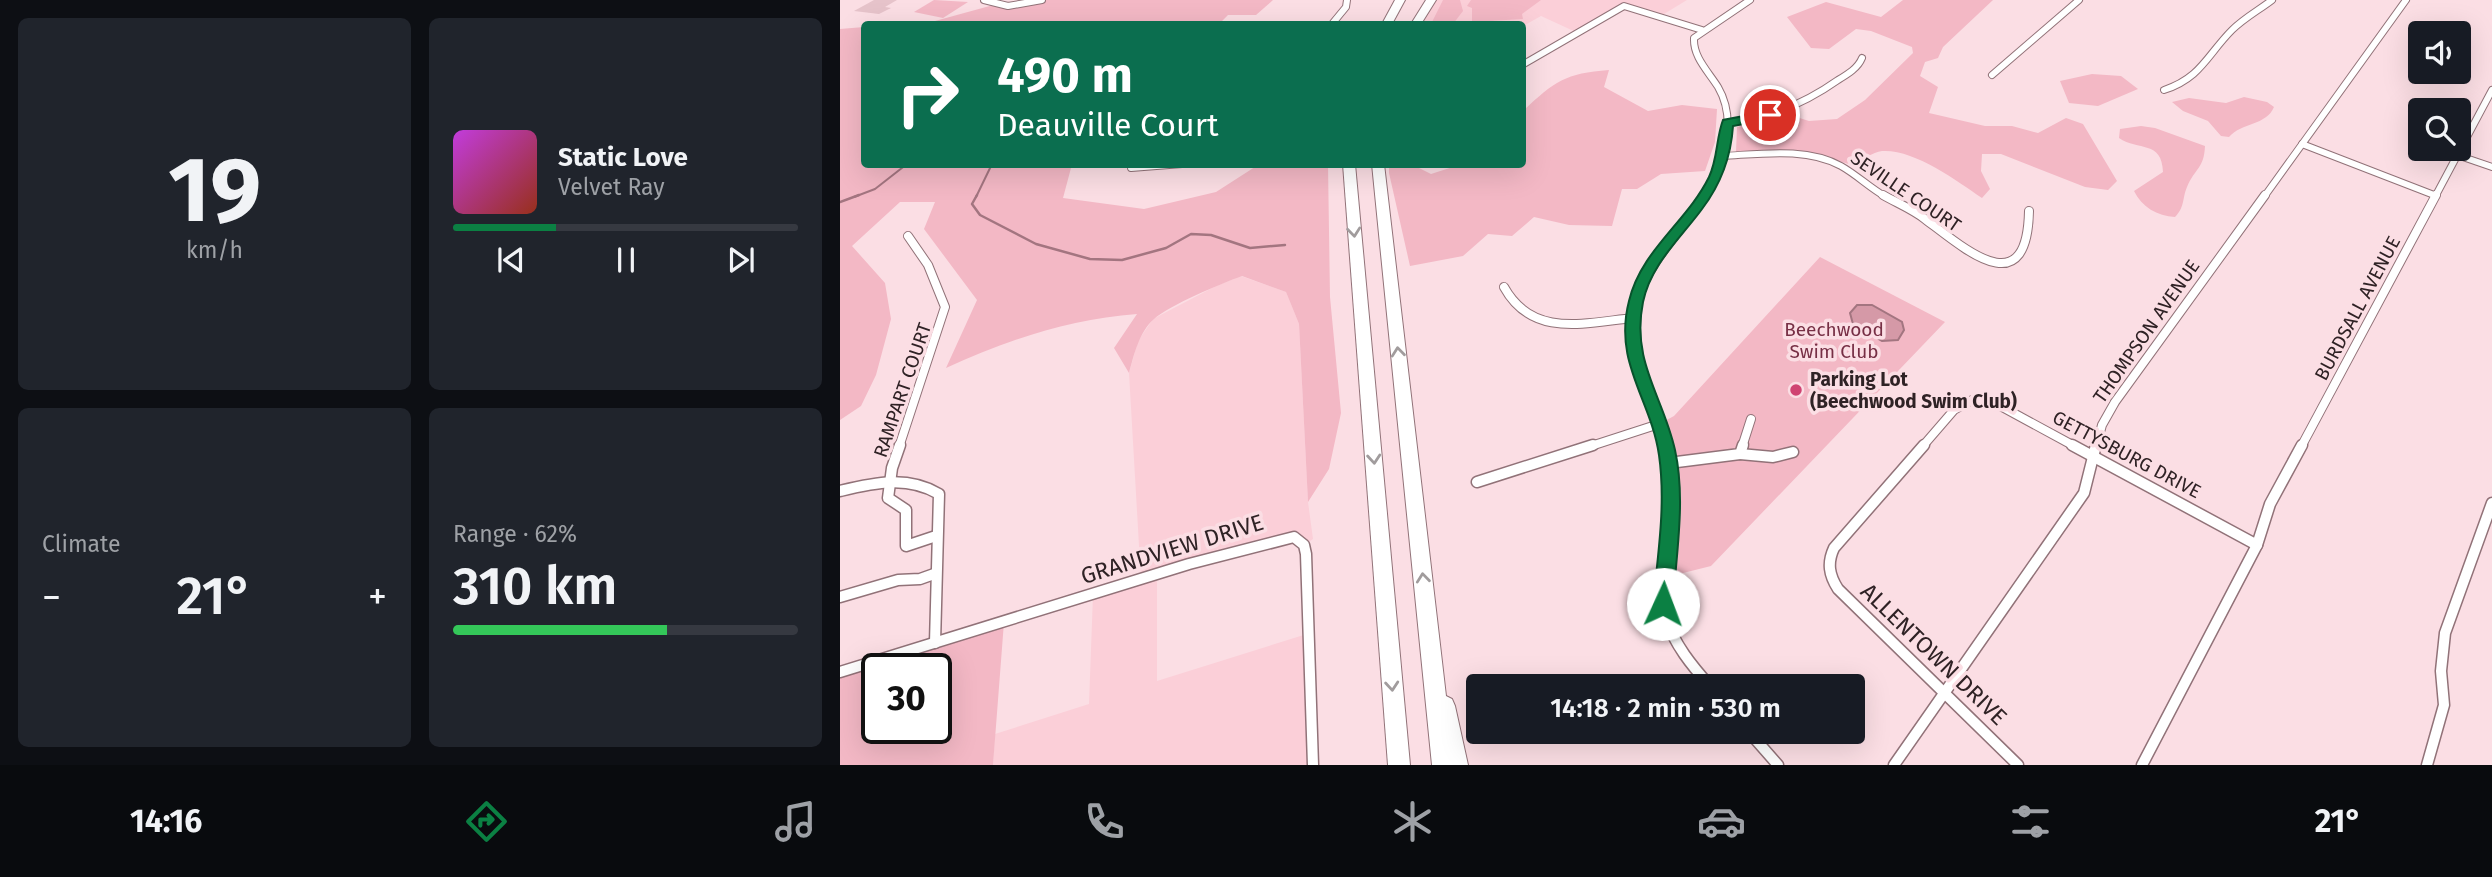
<!DOCTYPE html>
<html lang="en">
<head>
<meta charset="utf-8">
<style>
  :root { --surface:#171b24; --page:#20242c; --text:#f1f3f6; --muted:#9ea1a6; --line:#363941; --accent:#0b8043 }
  body { margin:0; font-family:"Fira Sans",sans-serif; background:var(--page); color:var(--text); height:100vh; display:flex; flex-direction:column; font-size:26px; white-space:nowrap }
  * { box-sizing:border-box; margin:0 }
  p { font-size:23px; color:var(--muted) }
  .icon { flex:none; width:38px; height:38px; fill:none; stroke:currentColor; stroke-width:2; stroke-linecap:round; stroke-linejoin:round }
  .map { position:relative; flex:1; overflow:hidden }
  .details { display:flex; flex-direction:column; gap:18px; padding:18px; background:#0d0f14; width:840px }
  .details>* { flex:none }
  .hud { position:absolute; left:21px; top:21px; width:665px; height:147px; border-radius:7px; box-shadow:0 7px 28px #0002; background:#0b6e4f; color:#fff; overflow:hidden }
  .controls { position:absolute; left:1568px; top:21px; display:grid; gap:14px }
  .controls a { display:grid; place-items:center; width:63px; height:63px; border-radius:7px; background:var(--surface); box-shadow:0 7px 28px #0002; font-size:35px }
  .speed { position:absolute; left:21px; top:653px; display:flex; gap:14px; font-size:35px; font-weight:700; text-align:center }
  .speed>* { display:grid; place-content:center; width:91px; height:91px; border-radius:50%; background:var(--surface); box-shadow:0 7px 28px #0002; line-height:1 }
  .speed .limit { border:4px solid #111; border-radius:10px; background:#fff; color:#111 }
  .pin { position:absolute; display:grid; place-items:center; width:60px; height:60px; color:#fff; margin:-30px; border:4px solid #fff; border-radius:50%; box-shadow:0 2px 7px #0007 }
  .me { position:absolute; width:77px; margin:-38px; rotate:2deg; stroke-linejoin:round; filter:drop-shadow(0 0 5px #0008) }
  .turn { display:flex; align-items:center; gap:24px; height:147px; padding:0 21px; font-size:32px }
  .turn .icon { width:91px; height:91px; stroke-width:2.5 }
  .turn b { display:block; font-size:49px; line-height:60px }
  .big { font-size:52px; font-weight:600; line-height:1.1 }
  .details .tile { flex:1; display:flex; flex-direction:column; justify-content:center; gap:10px; min-width:0; padding:0 24px; border-radius:10px; background:var(--page) }
  .details .dial { align-items:center; gap:0 }
  .dial b { font-size:91px; line-height:1 }
  .song { display:flex; align-items:center; gap:21px }
  .cover { width:84px; height:84px; border-radius:10px; background:linear-gradient(135deg,hsl(290 70% 55%),hsl(10 70% 35%)) }
  .played { height:7px; border-radius:4px; background:linear-gradient(90deg,var(--accent) 30%,var(--line) 30%) }
  .keys { display:flex; justify-content:space-around; direction:ltr }
  .heat { display:flex; justify-content:space-between; align-items:center; font-size:38px; direction:ltr }
  .charge { height:10px; border-radius:5px; background:linear-gradient(90deg,#34c759 62%,var(--line) 0) }
  .details .tiles { flex:1; display:grid; gap:18px; grid-template-columns:repeat(2,1fr) }
  .trip { position:absolute; left:626px; top:674px; width:399px; height:70px; border-radius:7px; background:var(--surface); box-shadow:0 7px 28px #0002; font-weight:600; line-height:70px; text-align:center }
  .dock { display:flex; height:112px; justify-content:space-around; align-items:center; background:#090b0e; color:var(--muted) }
  .dock .icon { width:49px; height:49px }
  .dock .selected { color:var(--accent) }
  .dock b { font-size:32px; color:var(--text) }
  main { display:flex; flex:1; min-height:0 }
  .map>svg:first-child { display:block }
</style>
</head>
<body>
<main>
<section class="details">
<div class="tiles">
<div class="tile dial"><b>19</b><p>km/h</p></div>
<div class="tile">
<div class="song"><i class="cover"></i><div><b>Static Love</b><p>Velvet Ray</p></div></div>
<div class="played"></div>
<div class="keys"><svg class="icon" aria-label="previous" viewBox="0 0 24 24"><path d="M18 5L8 12l10 7zM5 5v14"/></svg><svg class="icon" aria-label="pause" viewBox="0 0 24 24"><path d="M8 5v14M16 5v14"/></svg><svg class="icon" aria-label="next" viewBox="0 0 24 24"><path d="M6 5l10 7-10 7zM19 5v14"/></svg></div>
</div>
<div class="tile"><p>Climate</p>
<div class="heat"><a>−</a><b class="big">21°</b><a>+</a></div>
</div>
<div class="tile"><p>Range · 62%</p><b class="big">310 km</b><div class="charge"></div></div>
</div>
</section>
<div class="map">
<svg width="1652" height="765" viewBox="0 0 1652 765">
  <rect width="100%" height="100%" fill="#fbdee4"/>
  <g fill="#fbcfd8">
    <path d="M591,0H847L819,17L784,6L738,33L701,16L683,26L576,24Z"/>
    <path d="M401,276L446,292L459,324L468,502L473,539L464,545L459,540L317,576V681L470,633L473,765H153L155,734L249,704L253,595L301,580L289,373L298,341L313,319L376,286Z"/>
  </g>
  <g fill="#f3b8c5" fill-rule="evenodd">
    <path d="M94,0L128,2L103,18L74,12Z"/>
    <path d="M202,0H433L416,15H388L379,24H53L95,21L157,4L164,5Z"/>
    <path d="M603,0H620L623,11L613,24H591Z"/>
    <path d="M631,0H701L682,14L683,19L632,22V8L627,6Z"/>
    <path d="M1063,0H1153L1103,47L1098,58L1085,62L1080,76L1098,87L1089,113L1145,126H1172L1198,133L1226,118L1243,124L1277,181L1268,190L1245,187L1161,154H1142L1141,171L1150,189L1142,198C1116,180 1074,149 1042,151C1033,152 1021,161 1012,165L982,156L896,152L897,127L950,115L969,121L997,119L1025,100L1073,53L1072,47L1031,31L1016,29L989,49L971,48L947,17L986,2L1041,17Z"/>
    <path d="M24,27V164L236,165L231,168L223,198L304,209L376,192L418,165H488L490,297L501,413L489,469L468,502L459,324L446,292L402,276C380,284 330,305 314,319C299,332 294,355 289,373L274,348L297,314C230,319 167,340 106,368L137,300L84,229L95,202H60L12,246L45,283L51,319L36,375L21,406L0,420V29Z"/>
    <path d="M769,70L764,87L808,111L842,105L877,109L875,142L865,171L821,174L797,189H782L772,226L729,225L694,217L672,236L648,234L623,256L570,266L549,173V165H573L591,174L619,165L682,164L683,111C714,82 725,73 769,70Z"/>
    <path d="M1252,74L1281,76L1298,89L1258,106L1229,103L1220,81Z"/>
    <path d="M1404,97L1427,102L1434,107C1426,126 1402,122 1389,137L1381,136L1368,121L1343,111L1332,102L1349,98L1386,103Z"/>
    <path d="M1301,126L1315,128L1365,146C1364,169 1355,168 1347,187C1342,199 1345,207 1335,217C1317,216 1302,207 1294,191L1323,172C1322,140 1298,151 1279,138L1280,129Z"/>
    <path d="M980,257L1105,322L871,566L823,578L832,502L819,424L834,416Z"/>
    <path d="M164,622L153,765H0V672ZM37,668H96V728H37Z"/>
  </g>
  <path fill="#d599a7" stroke="#a37580" stroke-width="2" d="M1017,305H1032L1062,322L1064,330L1058,340L1042,341L1013,324L1010,313Z"/>
  <g fill="none" stroke-linecap="round" stroke-linejoin="round">
    <g stroke="#a37580" stroke-width="2">
      <path d="M14,197L35,189L67,164"/>
      <path d="M136,197L152,164"/>
    </g>
    <g stroke="#a37580" stroke-width="2.5">
      <path d="M137,195L132,204L140,215L196,244L250,259L282,260L326,248L351,234L371,235L410,248L445,245"/>
      <path d="M0,202L19,195"/>
    </g>
  </g>
  <path fill="#e6c3ca" d="M34,0H57L45,7L51,8L39,14L14,11Z"/>
  <g fill="none" stroke-linecap="round" stroke-linejoin="round">
    <defs>
      <g id="minor-far2">
        <path d="M144,0L168,6L202,0"/>
        <path d="M492,24L506,7L507,0"/>
        <path d="M682,65L784,6L862,30"/>
        <path d="M1152,75L1239,0"/>
        <path d="M1324,90C1361,78 1367,55 1392,30C1404,18 1419,10 1432,0"/>
        <path d="M887,123C929,119 964,104 998,80C1008,74 1018,68 1022,58"/>
        <path d="M1462,144L1594,195"/>
        <path d="M1617,155L1652,167"/>
        <path d="M883,156C921,154 967,147 1001,166C1017,175 1030,188 1046,197"/>
        <path d="M291,168L342,164"/>
        <path d="M864,197C884,166 898,121 878,87C868,71 853,57 854,38L910,0"/>
        <path d="M1424,197L1566,0"/>
        <path d="M1595,197L1652,90"/>
      </g>
      <g id="minor-far1">
        <path d="M1043,195C1057,203 1072,209 1085,219C1125,249 1187,305 1189,211"/>
        <path d="M664,287C692,338 744,323 793,318"/>
        <path d="M59,447L105,307L88,265L68,236"/>
        <path d="M748,447L819,424"/>
        <path d="M826,447C819,417 805,390 797,360C778,288 829,249 865,195"/>
        <path d="M902,447L911,419"/>
        <path d="M1082,447L1114,410L1132,400L1155,403L1236,447"/>
        <path d="M1256,447L1262,425L1275,402L1425,195"/>
        <path d="M1461,447L1596,195"/>
      </g>
      <g id="minor">
        <path d="M60,445L52,468L48,498L66,510V546L96,536"/>
        <path d="M825,445C830,468 833,492 831,515C827,549 816,584 826,618C834,644 852,666 870,686"/>
        <path d="M1084,445L994,548C987,563 989,575 998,589L1178,765"/>
        <path d="M1232,445L1417,545"/>
        <path d="M900,454L933,457L953,452"/>
        <path d="M829,463L900,454L903,445"/>
        <path d="M637,482L753,445"/>
        <path d="M0,491C34,483 67,475 99,494L95,643"/>
        <path d="M0,597L58,580L80,579L94,574"/>
        <path d="M0,672L349,564L454,537L464,545L466,554L473,765"/>
        <path d="M909,732L938,765"/>
        <path d="M1054,765L1244,493L1256,445"/>
        <path d="M1302,765L1417,545L1430,504L1462,445"/>
        <path d="M1587,765L1604,705L1601,671L1605,633L1652,503"/>
      </g>
      <g id="motorway">
        <path d="M555,0H565L552,24H542Z"/>
        <path d="M586,0H596L581,24H571Z"/>
        <path d="M503,164H515L570,765H548Z"/>
        <path d="M532,164H544L606,696L612,699L615,706L628,765H592Z"/>
      </g>
    </defs>
    <use href="#minor-far2" stroke="#917278" stroke-width="8"/>
    <use href="#minor-far1" stroke="#917278" stroke-width="10"/>
    <use href="#minor" stroke="#917278" stroke-width="13"/>
    <use href="#motorway" stroke="#917278" stroke-width="2"/>
    <use href="#minor-far2" stroke="#fff" stroke-width="6"/>
    <use href="#minor-far1" stroke="#fff" stroke-width="8"/>
    <use href="#minor" stroke="#fff" stroke-width="10"/>
    <use href="#motorway" fill="#fff" fill-rule="evenodd"/>
  </g>
  <defs><path id="oneway-chevron" d="M-2-3.5L2.5 0L-2 3.5" fill="none" stroke-width="1.6" stroke-linecap="round" stroke-linejoin="round" transform="scale(1.75)"/></defs>
  <g stroke="#a19c9d">
    <use href="#oneway-chevron" transform="translate(514 232) rotate(84)"/>
    <use href="#oneway-chevron" transform="translate(558 352) rotate(-96)"/>
    <use href="#oneway-chevron" transform="translate(534 459) rotate(85)"/>
    <use href="#oneway-chevron" transform="translate(583 578) rotate(-96)"/>
    <use href="#oneway-chevron" transform="translate(552 686) rotate(85)"/>
  </g>
  <path fill="#0b8043" stroke="#07532c" stroke-width="2" d="M930,111L934,112V118L893,126C891,157 881,184 862,209C840,239 811,264 803,302C791,362 823,396 835,450C846,500 836,554 833,604L830,610L823,613L816,610L813,604C818,554 826,504 819,455C811,399 773,363 789,301C801,250 847,222 869,177C878,158 876,138 883,120Z"/>
  <circle fill="#d04372" stroke="#fbdee4" stroke-width="2.5" cx="956" cy="390" r="7"/>
  <g text-anchor="middle" stroke-width="7" stroke-linejoin="round" paint-order="stroke">
    <g font-size="19" fill="#2f2225" stroke="#fbdee4">
      <text transform="translate(1066 191) rotate(34)" y="7">SEVILLE COURT</text>
      <text transform="translate(1517 308) rotate(-62)" y="7">BURDSALL AVENUE</text>
      <text transform="translate(1306 331) rotate(-55)" y="7">THOMPSON AVENUE</text>
      <text transform="translate(62 390) rotate(-71)" y="7">RAMPART COURT</text>
      <text transform="translate(1287 454) rotate(28)" y="7">GETTYSBURG DRIVE</text>
    </g>
    <g font-size="19" fill="#772f45" stroke="#fbdee4">
      <text x="994" y="336">Beechwood<tspan x="994" dy="22">Swim Club</tspan></text>
    </g>
    <g font-size="19" font-weight="bold" fill="#2f2225" stroke="#fbdee4" text-anchor="start">
      <text x="970" y="386">Parking Lot<tspan x="970" dy="22">(Beechwood Swim Club)</tspan></text>
    </g>
    <g font-size="23" fill="#2f2225" stroke="#fbdee4">
      <text transform="translate(332 549) rotate(-17)" y="8">GRANDVIEW DRIVE</text>
      <text transform="translate(1094 654) rotate(44)" y="8">ALLENTOWN DRIVE</text>
    </g>
  </g>
</svg>
<div class="controls">
<a><svg class="icon" aria-label="sound" viewBox="0 0 24 24"><path d="M4 9h4l5-4v14l-5-4H4zM17 9q2 3 0 6"/></svg></a>
<a><svg class="icon" aria-label="search" viewBox="0 0 24 24"><circle cx="10" cy="10" r="6"/><path d="M15 15l6 6"/></svg></a>
</div>
<div class="speed"><div class="limit">30</div></div>
<div class="pin" style="left:930px;top:115px;background:#d93025"><svg class="icon" aria-label="arrive" viewBox="0 0 24 24"><path d="M6 21V4h12l-3 4 3 4H6"/></svg></div>
<svg class="me" style="left:823px;top:604px" viewBox="-20 -20 40 40"><circle r="19" fill="#fff"/><path d="M0-13L10 11 0 6-10 11z" fill="#0b8043"/></svg>
<div class="trip">14:18 · 2 min · 530 m</div>
<div class="hud">
<div class="turn"><svg class="icon" aria-label="right" viewBox="0 0 24 24"><path d="M7 20v-9h11M14 6l5 5-5 5"/></svg><div><b>490 m</b>Deauville Court</div></div>
</div>
</div>
</main>
<nav class="dock">
<b>14:16</b>
<svg class="icon selected" aria-label="directions" viewBox="0 0 24 24"><path d="M12 3l9 9-9 9-9-9zM9 14v-3h6M13 9l2 2-2 2"/></svg>
<svg class="icon" aria-label="music" viewBox="0 0 24 24"><path d="M9 18V5l10-2v13"/><circle cx="6" cy="18" r="3"/><circle cx="16" cy="16" r="3"/></svg>
<svg class="icon" aria-label="phone" viewBox="0 0 24 24"><path d="M5 4h4l2 5-3 2q2 4 5 5l2-3 5 2v4C11 20 4 13 5 4z"/></svg>
<svg class="icon" aria-label="climate" viewBox="0 0 24 24"><path d="M12 3v18M4 7l16 10M4 17L20 7"/></svg>
<svg class="icon" aria-label="car" viewBox="0 0 24 24"><path d="M5 17H2v-5l4-1 3-4h7l3 4 3 1v5h-3M9 17h6M6 11h13"/><circle cx="7" cy="17" r="2"/><circle cx="17" cy="17" r="2"/></svg>
<svg class="icon" aria-label="filters" viewBox="0 0 24 24"><path d="M4 7h16M4 17h16"/><circle cx="9" cy="7" r="2"/><circle cx="15" cy="17" r="2"/></svg>
<b>21°</b>
</nav>
</body>
</html>
